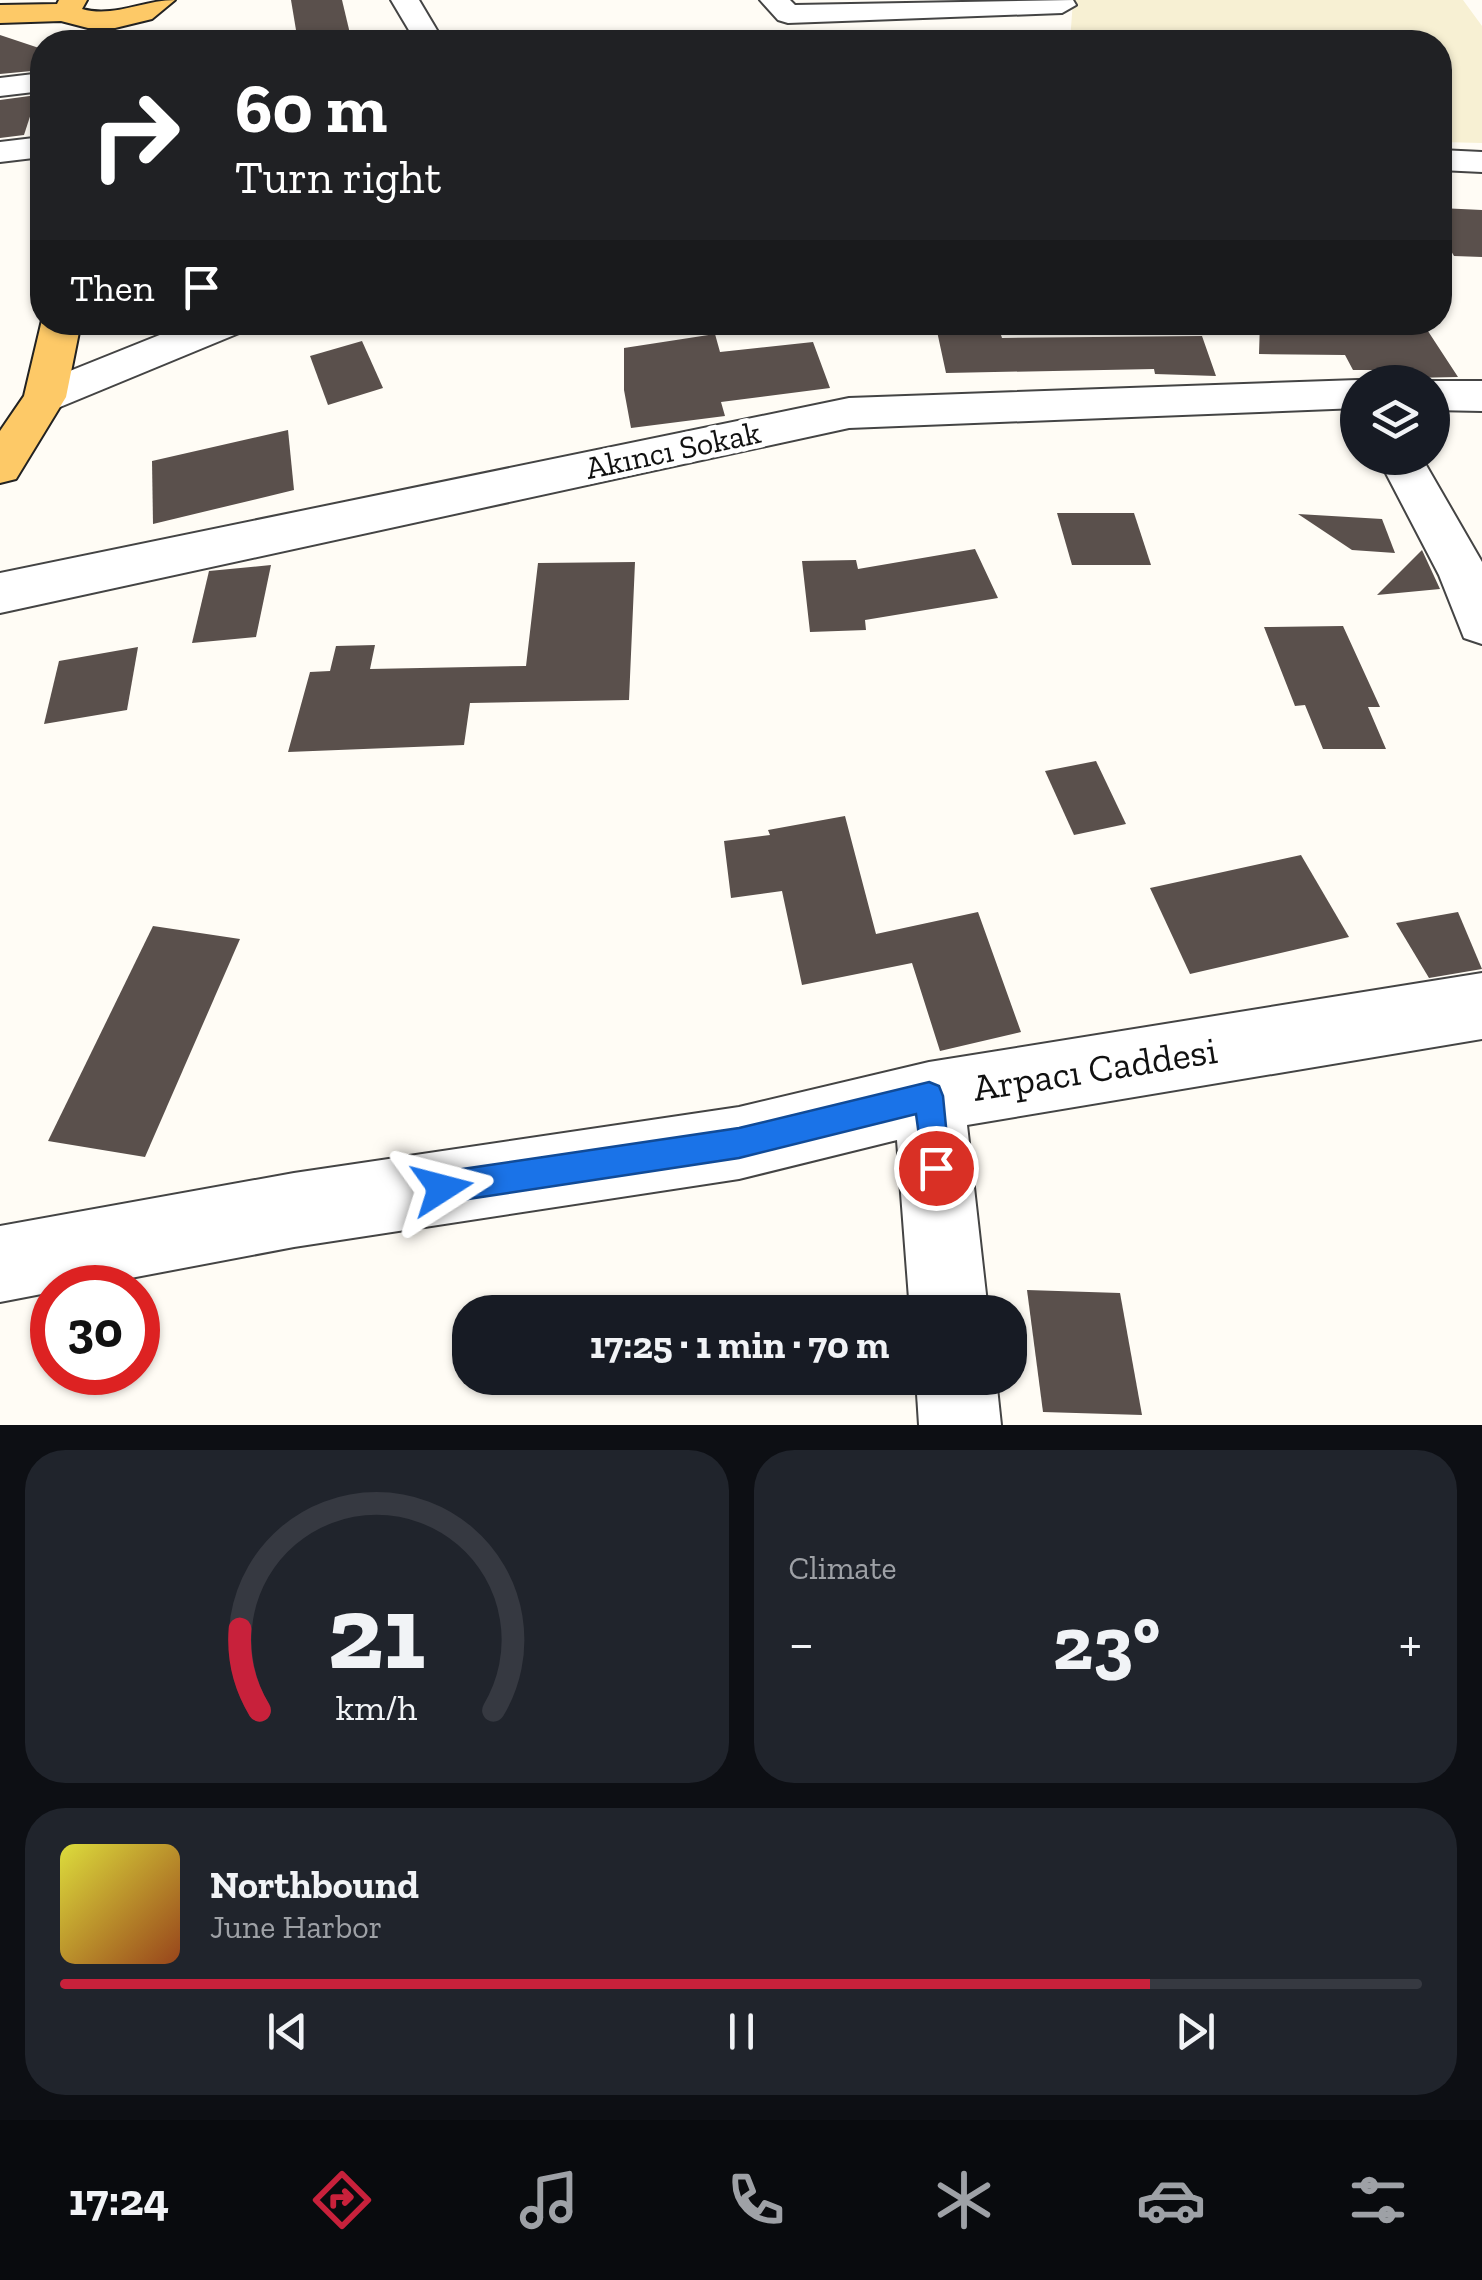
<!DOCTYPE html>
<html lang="en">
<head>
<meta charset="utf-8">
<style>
  :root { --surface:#171b24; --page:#20242c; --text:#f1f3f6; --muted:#9ea1a6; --line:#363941; --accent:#c8213b }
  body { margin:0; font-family:"Zilla Slab",serif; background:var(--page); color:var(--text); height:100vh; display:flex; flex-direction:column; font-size:38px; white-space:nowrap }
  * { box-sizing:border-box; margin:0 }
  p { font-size:32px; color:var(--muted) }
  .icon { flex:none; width:55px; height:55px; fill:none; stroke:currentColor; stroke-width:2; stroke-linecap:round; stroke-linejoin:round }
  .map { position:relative; height:1425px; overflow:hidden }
  .panel { display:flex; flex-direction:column; gap:25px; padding:25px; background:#0d0f14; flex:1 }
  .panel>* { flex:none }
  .guide { position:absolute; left:30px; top:30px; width:1422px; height:305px; border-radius:40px; box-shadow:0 2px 8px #0004; background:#202124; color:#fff; overflow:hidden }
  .fabs { position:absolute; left:1340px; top:365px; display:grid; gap:20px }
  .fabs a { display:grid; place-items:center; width:110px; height:110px; border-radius:50%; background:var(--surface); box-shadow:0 2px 8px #0004; font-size:50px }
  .speed { position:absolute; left:30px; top:1265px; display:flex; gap:20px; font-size:50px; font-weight:700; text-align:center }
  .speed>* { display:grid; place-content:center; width:130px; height:130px; border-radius:50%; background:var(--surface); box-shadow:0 2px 8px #0004; line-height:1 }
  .speed .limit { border:15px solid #d22; background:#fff; color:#111 }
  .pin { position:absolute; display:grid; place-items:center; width:85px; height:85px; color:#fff; margin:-42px; border:5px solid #fff; border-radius:50%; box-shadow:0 2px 10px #0007 }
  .me { position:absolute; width:110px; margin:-55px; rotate:81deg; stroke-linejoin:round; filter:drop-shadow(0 0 8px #0008) }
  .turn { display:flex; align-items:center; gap:35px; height:210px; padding:0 40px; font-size:45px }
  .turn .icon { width:130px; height:130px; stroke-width:2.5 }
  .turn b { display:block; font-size:70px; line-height:85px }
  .then { display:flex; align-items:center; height:95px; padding:0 40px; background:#0003; gap:20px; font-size:38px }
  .big { font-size:75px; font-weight:800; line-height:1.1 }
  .panel .tile { flex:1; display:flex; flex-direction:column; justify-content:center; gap:15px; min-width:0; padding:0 35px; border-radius:40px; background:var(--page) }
  .panel .dial { align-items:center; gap:0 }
  .dial svg { height:260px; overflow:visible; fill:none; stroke:var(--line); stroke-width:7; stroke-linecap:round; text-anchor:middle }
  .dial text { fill:var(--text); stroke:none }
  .song { display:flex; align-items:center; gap:30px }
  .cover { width:120px; height:120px; border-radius:15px; background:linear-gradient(135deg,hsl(60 70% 55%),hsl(20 70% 35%)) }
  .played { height:10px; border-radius:5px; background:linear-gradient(90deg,var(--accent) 80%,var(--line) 80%) }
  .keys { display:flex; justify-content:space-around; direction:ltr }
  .heat { display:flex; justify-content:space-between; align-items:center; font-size:55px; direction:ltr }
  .panel .tiles { flex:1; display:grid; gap:25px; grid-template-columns:1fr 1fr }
  .tile:last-child { grid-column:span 2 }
  .trip { position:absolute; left:452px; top:1295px; width:575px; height:100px; border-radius:40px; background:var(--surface); box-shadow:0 2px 8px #0004; font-weight:800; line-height:100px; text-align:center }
  .tab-bar { display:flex; height:160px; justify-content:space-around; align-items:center; background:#090b0e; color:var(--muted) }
  .tab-bar .icon { width:70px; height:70px }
  .tab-bar .selected { color:var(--accent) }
  .tab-bar b { font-size:45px; color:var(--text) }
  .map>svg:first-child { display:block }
</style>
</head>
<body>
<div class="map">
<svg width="1482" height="1425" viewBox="0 0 1482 1425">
  <rect width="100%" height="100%" fill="#fffcf5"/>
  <path fill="#f7f0d3" d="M1073,0H1463L1482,26V143L1440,142V42H1070Z"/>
  <g fill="#5a504c">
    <path d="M291,0H342L352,42H298Z"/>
    <path d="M0,35L42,49V70L0,74Z"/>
    <path d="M37,95L24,135L0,138V100Z"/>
    <path d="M1440,208L1482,210V257L1454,256L1440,232Z"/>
    <path d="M935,322H984V329H999L1002,338L1202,336L1216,376L1155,374L1154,369L946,373Z"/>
    <path d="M1260,322H1422L1458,377L1409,378L1404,370H1353L1345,355L1259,354Z"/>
    <path d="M715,334L720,352L813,342L830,388L721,402L725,416L631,428L624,390V348Z"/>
    <path d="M362,341L383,388L328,405L310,356Z"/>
    <path d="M288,430L294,490L153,524L152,461Z"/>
    <path d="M1057,513H1134L1151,565H1072Z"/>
    <path d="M1298,514L1382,519L1395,553L1352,550Z"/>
    <path d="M975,549L998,598L865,620L866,630L810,632L802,561L856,560L858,569Z"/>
    <path d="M1422,550L1440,589L1377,595Z"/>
    <path d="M635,562L629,700L470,703L464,745L288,752L310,672L330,671L336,646L375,645L370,669L526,666L538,563Z"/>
    <path d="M271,565L256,637L192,643L209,571Z"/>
    <path d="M1343,626L1380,707H1368L1386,749H1323L1305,705L1295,706L1264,627Z"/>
    <path d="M138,647L127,710L44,724L59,661Z"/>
    <path d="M1096,761L1126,824L1074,835L1045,771Z"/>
    <path d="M845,816L876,934L978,912L1021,1032L940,1051L912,963L802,985L782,891L731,898L724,841L770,835L768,830Z"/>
    <path d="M1301,855L1349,937L1190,974L1150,888Z"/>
    <path d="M1458,912L1482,969L1429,978L1396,923Z"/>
    <path d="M153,926L240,939L145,1157L48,1141Z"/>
    <path d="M1027,1290L1120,1293L1142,1415L1043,1412Z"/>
  </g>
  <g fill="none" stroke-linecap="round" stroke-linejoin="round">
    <defs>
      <g id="minor">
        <path d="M391,0H419L444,42H416Z"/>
        <path d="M760,0H790L795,5L1073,0L1076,5L1062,13L788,23L778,20Z"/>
        <path d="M42,73V91L0,96V78Z"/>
        <path d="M42,137V157L0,162V142Z"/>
        <path d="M1440,150L1482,152V172L1440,170Z"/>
        <path d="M192,322H250L244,331L60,407L45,412L30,407L24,397L30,387Z"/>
        <path d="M1358,380L1369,382H1358V408L849,428L0,613V573L849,398Z"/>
        <path d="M1432,381H1482V411L1432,410V382H1425Z"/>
        <path d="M1378,458H1422L1482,562V644L1464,638L1439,575Z"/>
        <path d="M1482,973V1039L967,1125L988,1312H910L897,1140L739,1179L294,1247L78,1288H52V1292L0,1302V1226L294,1173L739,1107L929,1062Z"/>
        <path d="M916,1378H996L1001,1425H919Z"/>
      </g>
      <g id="major">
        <path d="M59,0H87L82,9C114,18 143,0 175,0L152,19L115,28H88L61,21L0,23V5L57,4Z"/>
        <path d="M42,320L81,322L66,397L16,479L0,483V431L24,396Z"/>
      </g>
    </defs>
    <use href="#minor" stroke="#444" stroke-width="4"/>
    <use href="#major" stroke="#222" stroke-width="4"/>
    <use href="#minor" fill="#fff" fill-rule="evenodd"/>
    <use href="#major" fill="#fdc967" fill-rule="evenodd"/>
  </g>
  <path fill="#1a73e8" stroke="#114b97" stroke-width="2.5" d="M929,1082L939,1086L943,1096L950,1168L946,1179L936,1183L925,1179L916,1114L739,1158L442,1203L432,1198L427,1188L432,1177L442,1172L739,1128Z"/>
  <g text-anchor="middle" stroke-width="10" stroke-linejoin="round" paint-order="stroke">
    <g font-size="32" fill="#111" stroke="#fff">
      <text transform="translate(673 450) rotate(-12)" y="11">Akıncı Sokak</text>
    </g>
    <g font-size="38" fill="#111" stroke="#fff">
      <text transform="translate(1095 1069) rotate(-9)" y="13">Arpacı Caddesi</text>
    </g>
  </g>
</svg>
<div class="fabs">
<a><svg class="icon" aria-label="layers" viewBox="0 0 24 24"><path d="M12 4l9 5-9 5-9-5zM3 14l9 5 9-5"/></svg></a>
</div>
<div class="speed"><div class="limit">30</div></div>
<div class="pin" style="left:936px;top:1168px;background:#d93025"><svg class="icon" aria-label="arrive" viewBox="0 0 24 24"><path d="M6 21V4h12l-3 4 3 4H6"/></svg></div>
<svg class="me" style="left:442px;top:1188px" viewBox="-20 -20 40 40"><path d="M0-17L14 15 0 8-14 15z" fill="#1a73e8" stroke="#fff" stroke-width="4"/></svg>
<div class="trip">17:25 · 1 min · 70 m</div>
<div class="guide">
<div class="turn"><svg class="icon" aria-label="right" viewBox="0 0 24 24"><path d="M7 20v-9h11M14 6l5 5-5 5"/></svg><div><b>60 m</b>Turn right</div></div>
<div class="then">Then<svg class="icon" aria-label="arrive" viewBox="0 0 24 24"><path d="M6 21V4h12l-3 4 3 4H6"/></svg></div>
</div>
</div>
<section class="panel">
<div class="tiles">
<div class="tile dial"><svg viewBox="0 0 100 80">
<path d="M14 69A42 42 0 1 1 86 69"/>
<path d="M14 69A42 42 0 0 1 8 44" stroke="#c8213b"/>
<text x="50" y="56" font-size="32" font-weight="700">21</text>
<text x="50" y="72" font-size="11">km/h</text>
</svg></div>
<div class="tile"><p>Climate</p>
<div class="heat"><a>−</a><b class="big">23°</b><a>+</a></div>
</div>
<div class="tile">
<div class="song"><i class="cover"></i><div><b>Northbound</b><p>June Harbor</p></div></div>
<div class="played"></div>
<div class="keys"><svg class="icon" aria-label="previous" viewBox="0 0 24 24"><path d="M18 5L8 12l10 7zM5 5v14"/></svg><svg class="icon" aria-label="pause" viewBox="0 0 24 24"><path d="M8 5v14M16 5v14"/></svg><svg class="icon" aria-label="next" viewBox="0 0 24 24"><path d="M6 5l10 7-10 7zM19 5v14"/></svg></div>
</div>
</div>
</section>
<nav class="tab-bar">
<b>17:24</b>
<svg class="icon selected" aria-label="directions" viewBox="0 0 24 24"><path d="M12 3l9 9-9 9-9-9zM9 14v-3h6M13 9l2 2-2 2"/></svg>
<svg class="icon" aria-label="music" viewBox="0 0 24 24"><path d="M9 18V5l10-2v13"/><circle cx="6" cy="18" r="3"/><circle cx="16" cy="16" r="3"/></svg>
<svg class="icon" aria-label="phone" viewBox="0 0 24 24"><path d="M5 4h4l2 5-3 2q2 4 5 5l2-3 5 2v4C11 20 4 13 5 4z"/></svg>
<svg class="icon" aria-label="climate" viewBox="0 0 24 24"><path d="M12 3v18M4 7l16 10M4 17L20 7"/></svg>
<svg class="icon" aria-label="car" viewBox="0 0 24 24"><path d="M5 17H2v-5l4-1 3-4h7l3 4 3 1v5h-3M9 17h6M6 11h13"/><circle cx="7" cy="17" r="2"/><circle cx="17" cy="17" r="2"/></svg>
<svg class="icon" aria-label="filters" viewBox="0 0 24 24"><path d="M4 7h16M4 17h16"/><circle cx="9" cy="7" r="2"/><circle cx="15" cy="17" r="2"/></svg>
</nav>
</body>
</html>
